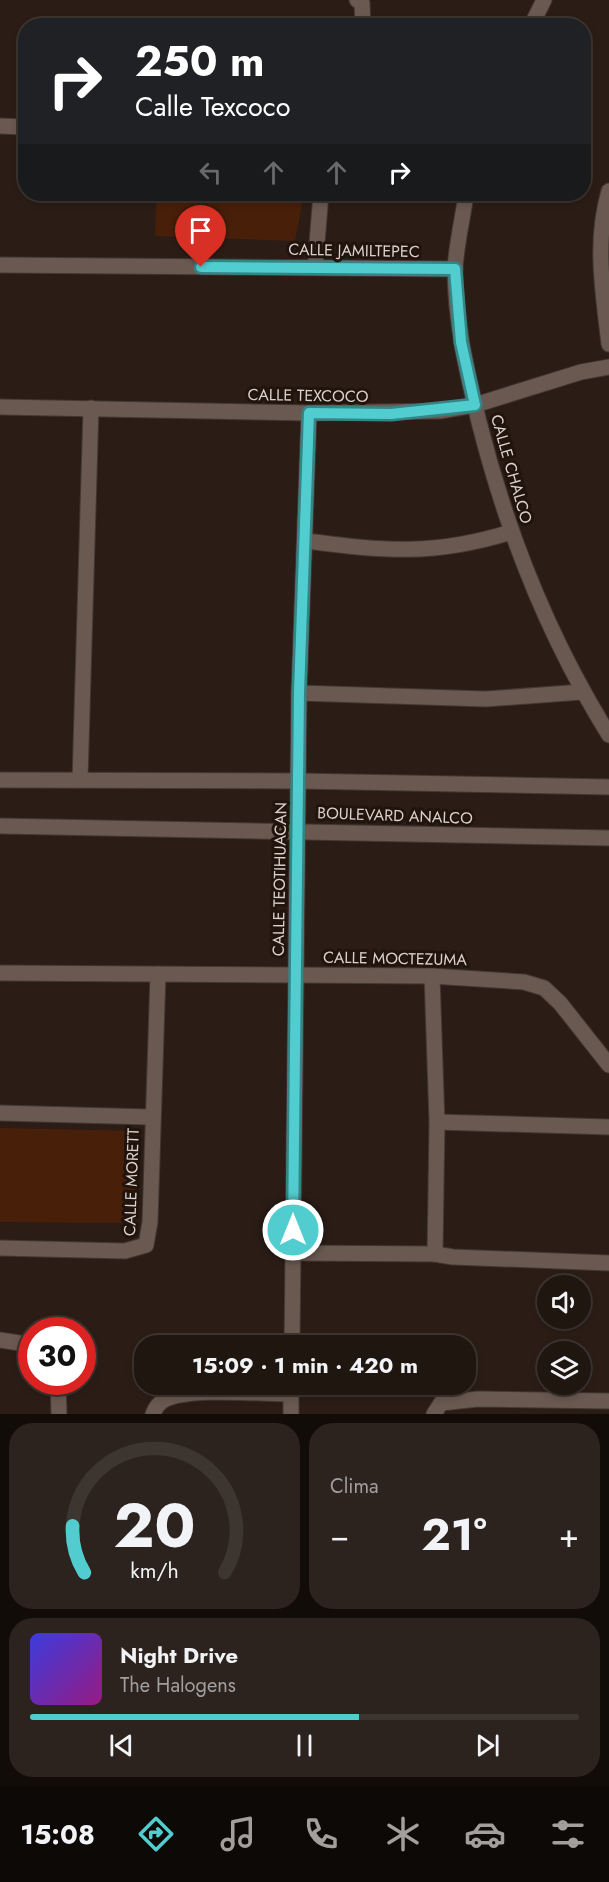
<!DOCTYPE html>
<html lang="es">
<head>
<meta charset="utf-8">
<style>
  :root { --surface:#201610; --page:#2d231e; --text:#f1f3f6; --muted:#a29f9f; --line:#3d3530; --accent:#52cdcf }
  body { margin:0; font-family:Jost,sans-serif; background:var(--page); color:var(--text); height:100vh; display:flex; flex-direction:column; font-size:22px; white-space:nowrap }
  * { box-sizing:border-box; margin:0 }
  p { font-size:20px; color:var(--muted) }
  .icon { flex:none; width:33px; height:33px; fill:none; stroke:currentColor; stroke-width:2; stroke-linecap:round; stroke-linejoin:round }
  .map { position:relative; height:1414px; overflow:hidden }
  .sheet { display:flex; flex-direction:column; gap:9px; padding:9px; background:#120c09; flex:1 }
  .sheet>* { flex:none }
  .guide { position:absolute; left:18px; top:18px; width:573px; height:183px; border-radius:24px; box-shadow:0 3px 9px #0003,0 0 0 2px var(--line); background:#202124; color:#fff; overflow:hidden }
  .tools { position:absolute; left:537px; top:1275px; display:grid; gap:12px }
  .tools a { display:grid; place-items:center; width:54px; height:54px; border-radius:50%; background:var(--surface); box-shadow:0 3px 9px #0003,0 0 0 2px var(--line); font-size:30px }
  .speed { position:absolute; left:18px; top:1317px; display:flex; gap:12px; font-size:30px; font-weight:700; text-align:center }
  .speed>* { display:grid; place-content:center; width:78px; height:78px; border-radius:50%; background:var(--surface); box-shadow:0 3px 9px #0003,0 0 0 2px var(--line); line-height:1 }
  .speed .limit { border:9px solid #d22; background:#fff; color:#111 }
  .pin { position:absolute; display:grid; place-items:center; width:51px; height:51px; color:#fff; margin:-62px -26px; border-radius:50% 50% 50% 0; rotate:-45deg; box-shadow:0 0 6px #0007 }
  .pin .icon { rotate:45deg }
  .me { position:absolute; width:66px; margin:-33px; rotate:0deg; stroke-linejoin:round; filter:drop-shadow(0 0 4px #0008) }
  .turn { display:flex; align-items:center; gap:21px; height:126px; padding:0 18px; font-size:27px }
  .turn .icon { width:78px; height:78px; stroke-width:2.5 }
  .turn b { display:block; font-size:42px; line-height:51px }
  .lanes { display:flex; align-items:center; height:57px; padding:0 18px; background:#0003; justify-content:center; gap:30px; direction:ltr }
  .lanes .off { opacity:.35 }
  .big { font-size:45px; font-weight:700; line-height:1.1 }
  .sheet .tile { flex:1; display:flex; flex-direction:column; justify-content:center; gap:9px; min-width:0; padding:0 21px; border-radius:24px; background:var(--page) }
  .sheet .dial { align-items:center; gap:0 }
  .dial svg { height:156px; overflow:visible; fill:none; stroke:var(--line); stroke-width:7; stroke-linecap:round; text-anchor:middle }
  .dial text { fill:var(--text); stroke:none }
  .song { display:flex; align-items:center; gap:18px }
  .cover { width:72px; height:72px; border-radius:9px; background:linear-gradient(135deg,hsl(240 70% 55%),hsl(310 70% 35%)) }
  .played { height:6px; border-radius:3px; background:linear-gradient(90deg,var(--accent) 60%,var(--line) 60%) }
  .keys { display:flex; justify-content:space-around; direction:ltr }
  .heat { display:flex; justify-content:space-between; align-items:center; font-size:33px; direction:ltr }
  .sheet .tiles { flex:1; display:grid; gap:9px; grid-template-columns:1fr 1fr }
  .tile:last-child { grid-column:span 2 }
  .trip { position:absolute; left:134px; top:1335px; width:342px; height:60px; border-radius:24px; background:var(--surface); box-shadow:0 3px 9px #0003,0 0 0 2px var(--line); font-weight:700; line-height:60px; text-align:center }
  .tabs { display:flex; height:96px; justify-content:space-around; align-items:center; background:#0d0906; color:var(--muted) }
  .tabs .icon { width:42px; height:42px }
  .tabs .on { color:var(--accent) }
  .tabs b { font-size:27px; color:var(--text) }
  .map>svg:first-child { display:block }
</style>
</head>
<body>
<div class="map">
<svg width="609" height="1414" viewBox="0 0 609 1414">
  <rect width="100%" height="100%" fill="#2b1d16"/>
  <g fill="#48200a">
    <path d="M157,194H304L295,241L155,236Z"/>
    <path d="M0,1128L139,1131L136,1223L0,1222Z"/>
  </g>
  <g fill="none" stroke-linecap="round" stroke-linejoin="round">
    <defs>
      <g id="minor">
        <path d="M357,0L362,3L363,26"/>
        <path d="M531,26L544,0"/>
        <path d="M0,126L26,127"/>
        <path d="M609,191C594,242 603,292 609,344"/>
        <path d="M466,194C463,218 456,245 455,270C455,321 467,373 479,422C507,533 548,637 609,735"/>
        <path d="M0,265L455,269"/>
        <path d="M315,267L321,194"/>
        <path d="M0,407L309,413L440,411L475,405L581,372L609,367"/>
        <path d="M306,541C385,551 434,556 511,532"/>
        <path d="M299,693L486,699L582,692"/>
        <path d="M0,780L299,781L609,787"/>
        <path d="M80,780L91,408"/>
        <path d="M0,826L609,838"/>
        <path d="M0,973L432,976L524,982L544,988L560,1003L609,1065"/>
        <path d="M432,976L437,1122L435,1254L453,1257L609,1263"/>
        <path d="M0,1113L151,1117"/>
        <path d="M437,1122L609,1127"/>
        <path d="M0,1248L125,1251L146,1245L150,1222L158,974"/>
        <path d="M293,1253L435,1254"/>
        <path d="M0,1340L32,1345"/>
        <path d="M292,1346L299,693L309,413"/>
        <path d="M58,1382L59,1414"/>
        <path d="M153,1414C156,1407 158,1404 164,1400C189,1387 261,1394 291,1394"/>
        <path d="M291,1414V1384"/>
        <path d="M434,1414L441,1403L478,1399L609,1401"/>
      </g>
    </defs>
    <use href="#minor" stroke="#433733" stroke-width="17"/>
    <use href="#minor" stroke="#6a5951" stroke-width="15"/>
  </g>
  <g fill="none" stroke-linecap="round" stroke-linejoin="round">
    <defs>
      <path id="route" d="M201,267L455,269L461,342L475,405L391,414L309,413L299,693L293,1230"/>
    </defs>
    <use href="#route" stroke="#358587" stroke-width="15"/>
    <use href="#route" stroke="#52cdcf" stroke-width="10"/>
  </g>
  <g text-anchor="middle" stroke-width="6" stroke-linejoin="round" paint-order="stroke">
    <g font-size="16" fill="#dbd1cc" stroke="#21140d">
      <text transform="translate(354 250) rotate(1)" y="6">CALLE JAMILTEPEC</text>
      <text transform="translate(308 395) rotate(1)" y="6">CALLE TEXCOCO</text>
      <text transform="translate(512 469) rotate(74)" y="6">CALLE CHALCO</text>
      <text transform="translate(395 815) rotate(2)" y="6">BOULEVARD ANALCO</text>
      <text transform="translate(279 879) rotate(-89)" y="6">CALLE TEOTIHUACAN</text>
      <text transform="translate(395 958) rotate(1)" y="6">CALLE MOCTEZUMA</text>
      <text transform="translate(131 1182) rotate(-88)" y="6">CALLE MORETT</text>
    </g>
  </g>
</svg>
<div class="tools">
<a><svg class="icon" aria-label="sound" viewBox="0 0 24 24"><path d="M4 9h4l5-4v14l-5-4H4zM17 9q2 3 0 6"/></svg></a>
<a><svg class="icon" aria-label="layers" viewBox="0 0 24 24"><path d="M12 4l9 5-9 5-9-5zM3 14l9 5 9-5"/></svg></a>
</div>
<div class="speed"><div class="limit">30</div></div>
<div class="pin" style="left:201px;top:267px;background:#d93025"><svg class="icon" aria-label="arrive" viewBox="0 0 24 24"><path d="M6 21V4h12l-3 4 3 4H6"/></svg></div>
<svg class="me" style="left:293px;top:1230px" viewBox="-20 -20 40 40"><circle r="17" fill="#52cdcf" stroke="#fff" stroke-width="3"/><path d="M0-11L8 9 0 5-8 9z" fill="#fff"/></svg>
<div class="trip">15:09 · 1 min · 420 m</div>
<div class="guide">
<div class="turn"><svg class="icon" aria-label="right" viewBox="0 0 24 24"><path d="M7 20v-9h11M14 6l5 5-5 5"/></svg><div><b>250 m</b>Calle Texcoco</div></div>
<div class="lanes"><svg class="icon off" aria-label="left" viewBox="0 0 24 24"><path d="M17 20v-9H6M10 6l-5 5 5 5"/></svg><svg class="icon off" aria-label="ahead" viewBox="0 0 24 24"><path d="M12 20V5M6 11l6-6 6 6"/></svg><svg class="icon off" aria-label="ahead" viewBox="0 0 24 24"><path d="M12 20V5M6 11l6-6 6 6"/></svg><svg class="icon" aria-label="right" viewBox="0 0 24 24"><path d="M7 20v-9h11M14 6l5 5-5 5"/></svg></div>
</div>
</div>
<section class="sheet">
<div class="tiles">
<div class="tile dial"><svg viewBox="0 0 100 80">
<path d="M14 69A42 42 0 1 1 86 69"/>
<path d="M14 69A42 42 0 0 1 8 45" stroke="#52cdcf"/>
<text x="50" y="56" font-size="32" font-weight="700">20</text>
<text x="50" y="72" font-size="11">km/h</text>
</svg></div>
<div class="tile"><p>Clima</p>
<div class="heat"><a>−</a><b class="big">21°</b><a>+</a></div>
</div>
<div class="tile">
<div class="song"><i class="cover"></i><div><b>Night Drive</b><p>The Halogens</p></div></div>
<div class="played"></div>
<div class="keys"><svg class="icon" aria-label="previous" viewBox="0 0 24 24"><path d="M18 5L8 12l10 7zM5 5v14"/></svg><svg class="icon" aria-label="pause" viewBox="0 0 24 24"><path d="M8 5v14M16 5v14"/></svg><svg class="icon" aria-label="next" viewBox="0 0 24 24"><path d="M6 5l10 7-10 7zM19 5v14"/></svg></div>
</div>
</div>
</section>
<nav class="tabs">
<b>15:08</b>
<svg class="icon on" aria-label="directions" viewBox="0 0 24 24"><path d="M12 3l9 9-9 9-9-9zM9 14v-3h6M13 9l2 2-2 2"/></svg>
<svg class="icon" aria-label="music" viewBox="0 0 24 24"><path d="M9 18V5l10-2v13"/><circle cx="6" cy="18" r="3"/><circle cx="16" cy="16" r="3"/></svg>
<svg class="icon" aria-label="phone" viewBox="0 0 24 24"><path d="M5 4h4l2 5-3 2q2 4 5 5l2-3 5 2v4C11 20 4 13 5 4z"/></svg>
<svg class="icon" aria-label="climate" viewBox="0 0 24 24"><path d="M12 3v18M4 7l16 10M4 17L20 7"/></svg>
<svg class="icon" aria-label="car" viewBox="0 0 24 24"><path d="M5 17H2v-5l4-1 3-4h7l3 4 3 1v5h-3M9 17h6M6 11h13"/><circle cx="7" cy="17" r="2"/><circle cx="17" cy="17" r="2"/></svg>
<svg class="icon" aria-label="filters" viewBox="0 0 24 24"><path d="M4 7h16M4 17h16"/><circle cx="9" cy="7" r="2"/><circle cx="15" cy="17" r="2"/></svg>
</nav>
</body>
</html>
